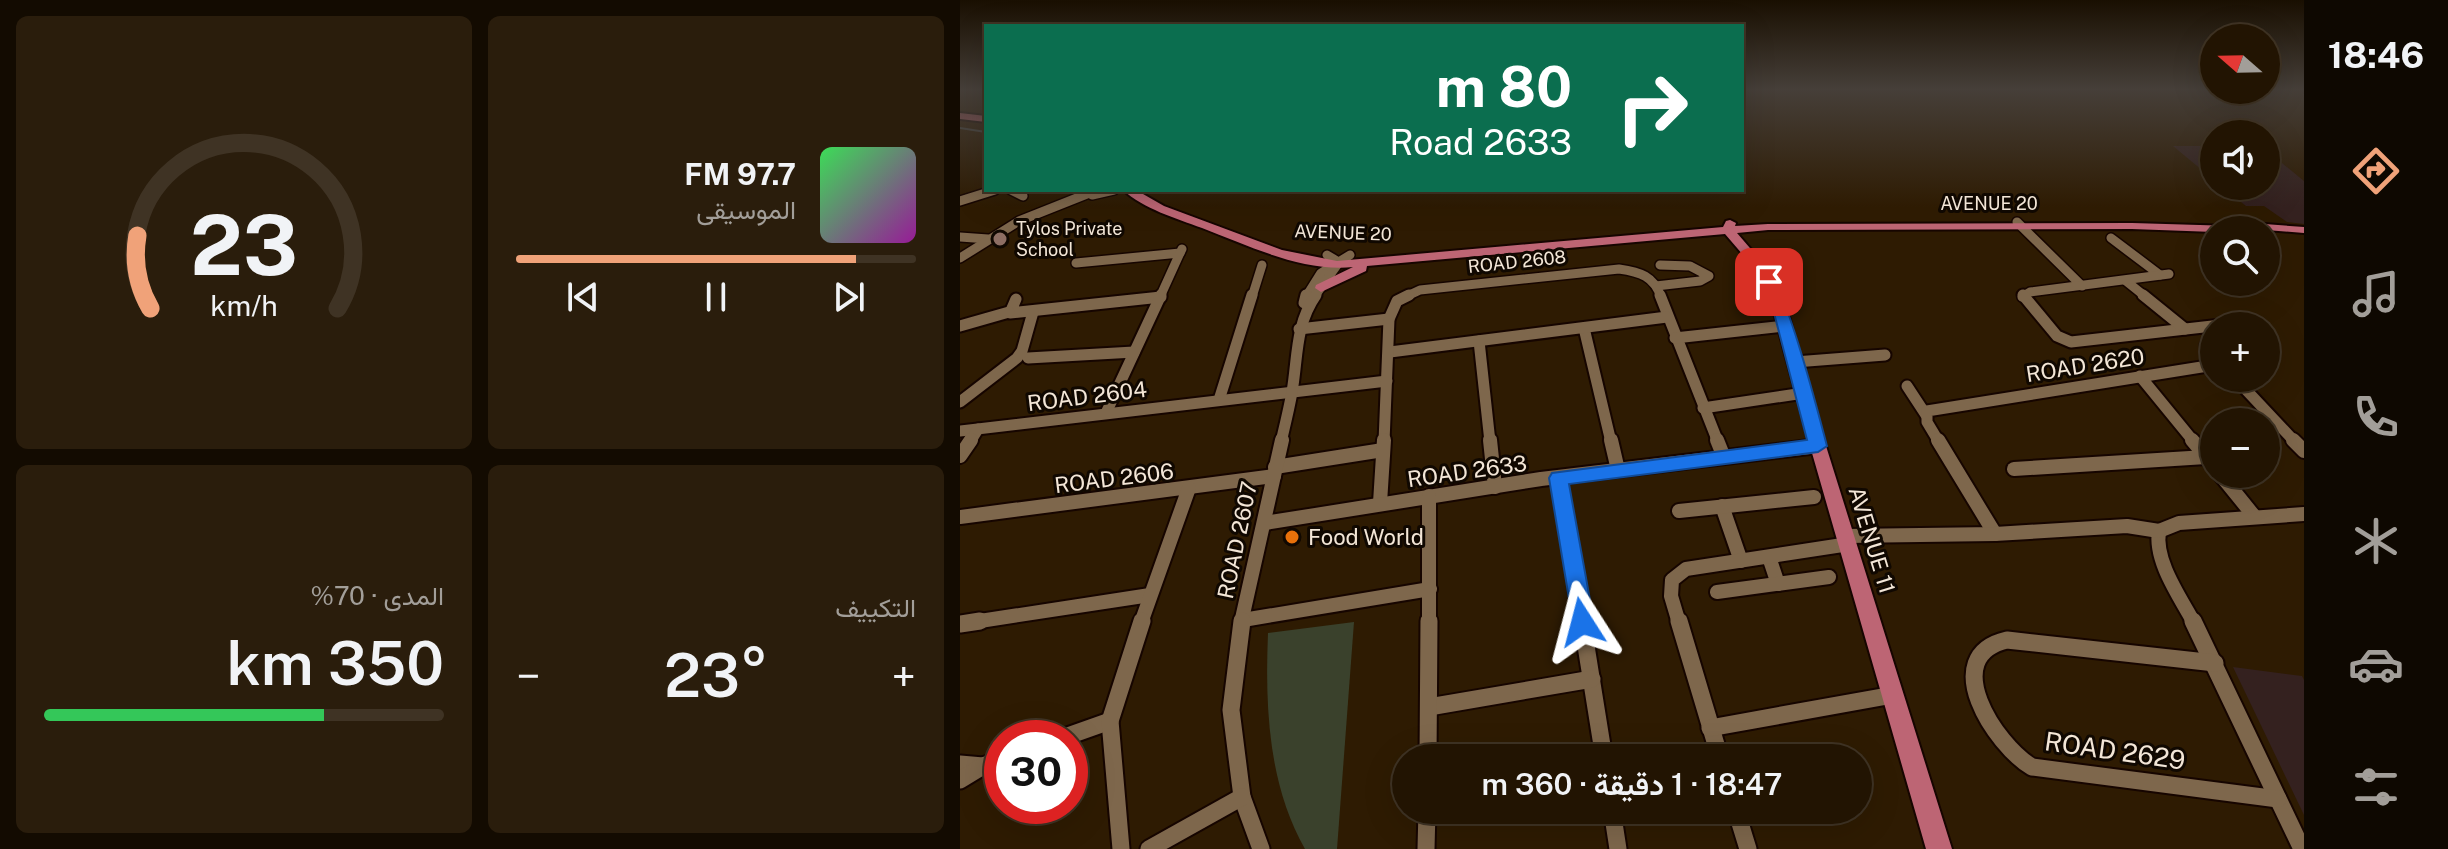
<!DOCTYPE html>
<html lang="ar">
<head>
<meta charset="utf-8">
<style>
  :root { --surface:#221402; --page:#2a1d0c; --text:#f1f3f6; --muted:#a29e99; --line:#3f3324; --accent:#f0a279 }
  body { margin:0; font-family:"Public Sans",Vazirmatn,sans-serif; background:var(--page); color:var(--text); direction:rtl; height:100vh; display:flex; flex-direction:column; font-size:30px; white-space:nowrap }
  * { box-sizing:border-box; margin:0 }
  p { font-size:26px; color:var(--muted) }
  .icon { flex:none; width:44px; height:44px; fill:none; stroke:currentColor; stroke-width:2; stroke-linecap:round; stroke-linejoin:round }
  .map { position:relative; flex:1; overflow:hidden; direction:ltr }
  .sheet { display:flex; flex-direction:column; gap:16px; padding:16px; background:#130b01; width:960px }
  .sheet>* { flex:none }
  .hud { position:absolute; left:24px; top:24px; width:760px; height:168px; border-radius:0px; box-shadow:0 8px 32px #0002,0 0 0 2px var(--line); direction:rtl; background:#0b6e4f; color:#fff; overflow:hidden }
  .needle { width:52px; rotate:290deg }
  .controls { position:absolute; left:1240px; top:24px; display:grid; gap:16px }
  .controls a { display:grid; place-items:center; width:80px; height:80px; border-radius:50%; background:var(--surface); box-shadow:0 8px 32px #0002,0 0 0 2px var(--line); font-size:40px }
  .speed { position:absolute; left:24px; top:720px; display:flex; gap:16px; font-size:40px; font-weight:700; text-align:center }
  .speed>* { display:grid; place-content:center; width:104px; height:104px; border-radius:50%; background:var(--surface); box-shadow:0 8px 32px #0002,0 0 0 2px var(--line); line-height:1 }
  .speed .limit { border:12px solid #d22; background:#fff; color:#111 }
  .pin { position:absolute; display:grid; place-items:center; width:68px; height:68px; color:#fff; margin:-34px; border-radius:16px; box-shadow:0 4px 12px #0006 }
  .me { position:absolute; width:88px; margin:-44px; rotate:351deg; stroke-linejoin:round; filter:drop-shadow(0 0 6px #0008) }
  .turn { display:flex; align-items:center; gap:28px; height:168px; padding:0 40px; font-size:36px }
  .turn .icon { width:104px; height:104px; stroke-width:2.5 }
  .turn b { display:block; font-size:56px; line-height:68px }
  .big { font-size:60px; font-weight:600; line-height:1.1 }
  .sheet .tile { flex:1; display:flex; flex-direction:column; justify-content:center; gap:12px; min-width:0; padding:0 28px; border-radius:12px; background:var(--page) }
  .sheet .dial { align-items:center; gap:0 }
  .dial svg { height:208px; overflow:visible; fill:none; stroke:var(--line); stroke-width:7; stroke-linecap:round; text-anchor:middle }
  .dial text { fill:var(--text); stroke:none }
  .song { display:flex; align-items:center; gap:24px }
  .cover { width:96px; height:96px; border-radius:12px; background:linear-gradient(135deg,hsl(130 70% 55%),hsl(300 70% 35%)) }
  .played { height:8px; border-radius:4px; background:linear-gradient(90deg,var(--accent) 85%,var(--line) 85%) }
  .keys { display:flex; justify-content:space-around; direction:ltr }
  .heat { display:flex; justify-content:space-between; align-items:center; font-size:44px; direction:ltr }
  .charge { height:12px; border-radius:6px; background:linear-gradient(90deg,#34c759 70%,var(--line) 0) }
  .sheet .tiles { flex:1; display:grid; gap:16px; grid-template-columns:repeat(2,1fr) }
  .trip { position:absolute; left:432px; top:744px; width:480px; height:80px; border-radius:40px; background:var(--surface); box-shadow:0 8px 32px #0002,0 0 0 2px var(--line); font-weight:600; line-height:80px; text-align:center; direction:rtl }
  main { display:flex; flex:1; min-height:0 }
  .tabs { display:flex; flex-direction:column; width:144px; justify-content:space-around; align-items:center; background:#0e0801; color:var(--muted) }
  .tabs .icon { width:56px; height:56px }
  .tabs .active { color:var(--accent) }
  .tabs b { font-size:36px; color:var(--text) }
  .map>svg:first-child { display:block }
</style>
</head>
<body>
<main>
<nav class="tabs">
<b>18:46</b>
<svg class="icon active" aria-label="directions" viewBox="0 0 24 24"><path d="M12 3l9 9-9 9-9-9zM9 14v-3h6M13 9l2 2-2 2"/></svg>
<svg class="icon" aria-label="music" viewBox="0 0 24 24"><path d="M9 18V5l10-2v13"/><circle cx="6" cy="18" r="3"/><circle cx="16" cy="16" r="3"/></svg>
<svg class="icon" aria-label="phone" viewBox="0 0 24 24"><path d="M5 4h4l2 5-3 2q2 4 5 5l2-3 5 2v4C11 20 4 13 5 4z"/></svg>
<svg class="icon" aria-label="climate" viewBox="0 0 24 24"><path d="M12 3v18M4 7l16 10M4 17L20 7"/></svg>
<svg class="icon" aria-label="car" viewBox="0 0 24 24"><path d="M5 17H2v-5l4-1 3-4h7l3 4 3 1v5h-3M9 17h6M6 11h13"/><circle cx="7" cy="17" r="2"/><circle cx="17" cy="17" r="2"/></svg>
<svg class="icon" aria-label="filters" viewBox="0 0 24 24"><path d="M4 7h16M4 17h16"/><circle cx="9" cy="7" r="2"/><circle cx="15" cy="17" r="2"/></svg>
</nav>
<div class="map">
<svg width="1344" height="849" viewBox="0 0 1344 849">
  <rect width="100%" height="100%" fill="#2e1b02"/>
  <g fill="#34211f">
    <path d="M1213,146H1254V180Z"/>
    <path d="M1306,150L1344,181V224L1327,222L1304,206H1286L1261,186H1306Z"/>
    <path d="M1273,667L1342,676L1344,680V815Z"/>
  </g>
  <path fill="#3a412c" d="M394,622L377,849H345C308,784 305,706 308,633Z"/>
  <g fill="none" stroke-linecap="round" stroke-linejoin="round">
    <path stroke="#494b4a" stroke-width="2" d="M0,128L26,132"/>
    <defs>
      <g id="minor-far3">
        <path d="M51,190L63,196"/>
        <path d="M132,195L154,190"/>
        <path d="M0,201L35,190"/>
        <path d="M1057,222L1122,286"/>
        <path d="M0,237L28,239"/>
        <path d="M1151,238L1200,275"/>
        <path d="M0,258L59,221L137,190"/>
        <path d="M116,263L220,253L222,249"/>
        <path d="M1166,281L1186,297"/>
        <path d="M696,286L740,281L749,276L730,266L700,265"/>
        <path d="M200,297L220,253"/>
        <path d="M292,297L302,265"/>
        <path d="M346,297L361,273L390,255"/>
        <path d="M354,297L377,265V261L367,255"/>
        <path d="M445,297L460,290L659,269C680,272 694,276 701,297"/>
        <path d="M1062,297L1070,292L1209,274"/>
      </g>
      <g id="minor-far2">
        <path d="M700,295L758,442"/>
        <path d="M1063,295L1097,336L1111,342L1270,324"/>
        <path d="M1183,295L1225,329"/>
        <path d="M56,299L50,313L201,297"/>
        <path d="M344,303L346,295"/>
        <path d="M0,326L49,312"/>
        <path d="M624,328L651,442"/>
        <path d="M339,329L429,319"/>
        <path d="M715,338L825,326"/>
        <path d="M519,341L530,442"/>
        <path d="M1246,345L1254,354"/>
        <path d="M430,352L707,317"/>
        <path d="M68,358L174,352"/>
        <path d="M835,362L925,355"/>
        <path d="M1180,376L1234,442"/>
        <path d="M1275,378L1335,442"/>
        <path d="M947,386L966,415"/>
        <path d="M259,400L292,295"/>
        <path d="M0,402L57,358L62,351L73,312"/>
        <path d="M743,408L844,393"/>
        <path d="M146,413L201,295"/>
        <path d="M0,431L427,381"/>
        <path d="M10,442L18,429"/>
        <path d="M321,442C325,425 329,409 332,392C338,357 335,325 356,295"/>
        <path d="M424,442L429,319L437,301L449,295"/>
        <path d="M979,442L967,422V411L1254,365"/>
      </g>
      <g id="minor-far1">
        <path d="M530,440L535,487"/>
        <path d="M651,440L658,470"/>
        <path d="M757,440L763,455"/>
        <path d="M978,440L1035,534"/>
        <path d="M1232,440L1254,466"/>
        <path d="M1333,440L1344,451"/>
        <path d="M0,456L11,440"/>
        <path d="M315,467L423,450"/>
        <path d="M1054,469L1246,457"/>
        <path d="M1260,474L1294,516"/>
        <path d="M599,478L622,623"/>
        <path d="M420,503L424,440"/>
        <path d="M762,506L781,561"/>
        <path d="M719,511L854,497"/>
        <path d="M0,517L314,476"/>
        <path d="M305,523L581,479L858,446"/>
        <path d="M1199,531C1194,561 1220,597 1234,623"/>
        <path d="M1199,531L1219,523L1344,514"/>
        <path d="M886,536L1035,534L1167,526L1199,531"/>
        <path d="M809,557L818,584"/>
        <path d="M757,592L869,577"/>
        <path d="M283,620L470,589"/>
        <path d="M7,623L190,595"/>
        <path d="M181,623L229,488"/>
        <path d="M281,623L322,440"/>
        <path d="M469,623V496"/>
        <path d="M719,623L711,596L712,580L726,569L889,544"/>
      </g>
      <g id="minor">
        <path d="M282,621L271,710L282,797L301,849"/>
        <path d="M622,621L644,758"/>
        <path d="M719,621L760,758"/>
        <path d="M1233,621L1342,849"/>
        <path d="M0,624L20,621"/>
        <path d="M1255,663L1047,640C977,656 1035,745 1072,767L1318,799"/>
        <path d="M469,707L632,679"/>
        <path d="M750,728L933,695"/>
        <path d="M102,738L150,721"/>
        <path d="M468,758L469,621"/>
        <path d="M0,764L23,766L42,759"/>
        <path d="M0,780L23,766"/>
        <path d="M652,810L658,849"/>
        <path d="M776,810L788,849"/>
        <path d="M161,849L150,721L182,621"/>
        <path d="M189,849L282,797"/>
        <path d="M466,849L467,810"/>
      </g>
      <g id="major">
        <path d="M0,113L26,116V122L0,119Z"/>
        <path d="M163,190H176L204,206L322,250L377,261L763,227L766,221L770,220L776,223L775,226L808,224L1172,223L1273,226L1278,222L1344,227V233L1306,230H1254V232L1172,229L808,230L777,233L808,269L828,313L866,446L992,849H966L850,446L814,313L796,270L765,234L407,266L406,271L361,292L355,288L356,285L393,267C342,272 289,246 242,228C215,218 184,209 163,190Z"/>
      </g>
    </defs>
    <use href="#minor-far3" stroke="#160500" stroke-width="12"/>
    <use href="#minor-far2" stroke="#160500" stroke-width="15"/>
    <use href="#minor-far1" stroke="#160500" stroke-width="18"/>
    <use href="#minor" stroke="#160500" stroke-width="21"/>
    <use href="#major" stroke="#160500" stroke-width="4"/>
    <use href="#minor-far3" stroke="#7e674c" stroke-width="9"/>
    <use href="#minor-far2" stroke="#7e674c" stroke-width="11"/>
    <use href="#minor-far1" stroke="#7e674c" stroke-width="14"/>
    <use href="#minor" stroke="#7e674c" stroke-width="17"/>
    <use href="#major" fill="#bd6574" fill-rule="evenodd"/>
  </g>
  <linearGradient id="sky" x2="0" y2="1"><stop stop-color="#190f01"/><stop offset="0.43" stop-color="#463f39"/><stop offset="1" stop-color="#463f39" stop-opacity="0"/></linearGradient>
  <rect width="1344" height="207" fill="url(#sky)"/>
  <path fill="#1a73e8" stroke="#114b97" stroke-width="2" d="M809,277C826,284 860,420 867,446L858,452L609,484L634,622L630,629L622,632L614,629L589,478L592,473L847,440L814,313L801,282Z"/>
  <circle fill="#8d6e63" stroke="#100801" stroke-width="3" cx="40" cy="239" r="8"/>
  <circle fill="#e8710a" stroke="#100801" stroke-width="3" cx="332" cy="537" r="8"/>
  <g text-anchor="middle" stroke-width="6" stroke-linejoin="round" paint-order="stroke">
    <g font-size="18" fill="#f3e6d7" stroke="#100801">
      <text x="1029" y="210">AVENUE 20</text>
      <text transform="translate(383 233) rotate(2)" y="6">AVENUE 20</text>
      <text transform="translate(557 262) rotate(-6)" y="6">ROAD 2608</text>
    </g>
    <g font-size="18" fill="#f3e6d7" stroke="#100801" text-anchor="start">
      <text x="56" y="235">Tylos Private<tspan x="56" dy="21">School</tspan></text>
    </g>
    <g font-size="22" fill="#f3e6d7" stroke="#100801">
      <text transform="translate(1125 365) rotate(-9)" y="8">ROAD 2620</text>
      <text transform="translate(127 396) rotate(-7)" y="8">ROAD 2604</text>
      <text transform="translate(507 471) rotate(-8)" y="8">ROAD 2633</text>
      <text transform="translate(154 478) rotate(-7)" y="8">ROAD 2606</text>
      <text transform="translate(277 540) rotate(-78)" y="8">ROAD 2607</text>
      <text transform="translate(912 540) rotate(73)" y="8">AVENUE 11</text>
    </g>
    <g font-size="22" fill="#f3e6d7" stroke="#100801" text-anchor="start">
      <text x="348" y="545">Food World</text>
    </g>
    <g font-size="26" fill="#f3e6d7" stroke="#100801">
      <text transform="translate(1155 751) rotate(8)" y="9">ROAD 2629</text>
    </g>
  </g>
</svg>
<div class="controls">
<a><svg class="needle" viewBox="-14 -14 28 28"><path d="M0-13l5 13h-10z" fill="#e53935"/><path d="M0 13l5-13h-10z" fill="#a29e99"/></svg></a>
<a><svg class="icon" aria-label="sound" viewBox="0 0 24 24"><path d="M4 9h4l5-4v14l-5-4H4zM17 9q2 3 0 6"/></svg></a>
<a><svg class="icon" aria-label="search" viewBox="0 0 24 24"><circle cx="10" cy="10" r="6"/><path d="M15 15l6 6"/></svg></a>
<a>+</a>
<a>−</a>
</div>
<div class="speed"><div class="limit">30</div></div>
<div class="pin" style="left:809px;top:282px;background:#d93025"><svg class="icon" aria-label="arrive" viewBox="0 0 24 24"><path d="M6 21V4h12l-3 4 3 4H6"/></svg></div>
<svg class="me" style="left:622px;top:622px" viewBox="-20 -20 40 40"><path d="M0-17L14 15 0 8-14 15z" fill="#1a73e8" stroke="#fff" stroke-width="4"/></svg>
<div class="trip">18:47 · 1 دقيقة · 360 m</div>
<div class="hud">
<div class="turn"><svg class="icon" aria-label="right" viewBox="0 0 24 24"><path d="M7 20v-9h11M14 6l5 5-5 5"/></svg><div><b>80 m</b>Road 2633</div></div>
</div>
</div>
<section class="sheet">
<div class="tiles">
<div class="tile">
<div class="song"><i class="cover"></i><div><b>97.7 FM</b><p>الموسيقى</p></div></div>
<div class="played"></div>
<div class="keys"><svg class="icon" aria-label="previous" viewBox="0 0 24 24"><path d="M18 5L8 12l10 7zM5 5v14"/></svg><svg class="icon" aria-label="pause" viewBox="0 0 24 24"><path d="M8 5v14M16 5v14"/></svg><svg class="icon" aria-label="next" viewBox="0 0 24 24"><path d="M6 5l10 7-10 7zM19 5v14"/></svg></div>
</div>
<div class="tile dial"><svg viewBox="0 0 100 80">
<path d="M14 69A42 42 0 1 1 86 69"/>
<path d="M14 69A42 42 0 0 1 9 41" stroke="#f0a279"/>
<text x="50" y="56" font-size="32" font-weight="700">23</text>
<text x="50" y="72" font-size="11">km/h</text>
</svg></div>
<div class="tile"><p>التكييف</p>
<div class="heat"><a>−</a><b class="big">23°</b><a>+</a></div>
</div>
<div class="tile"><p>المدى · 70%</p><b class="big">350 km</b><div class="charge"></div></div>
</div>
</section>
</main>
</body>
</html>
